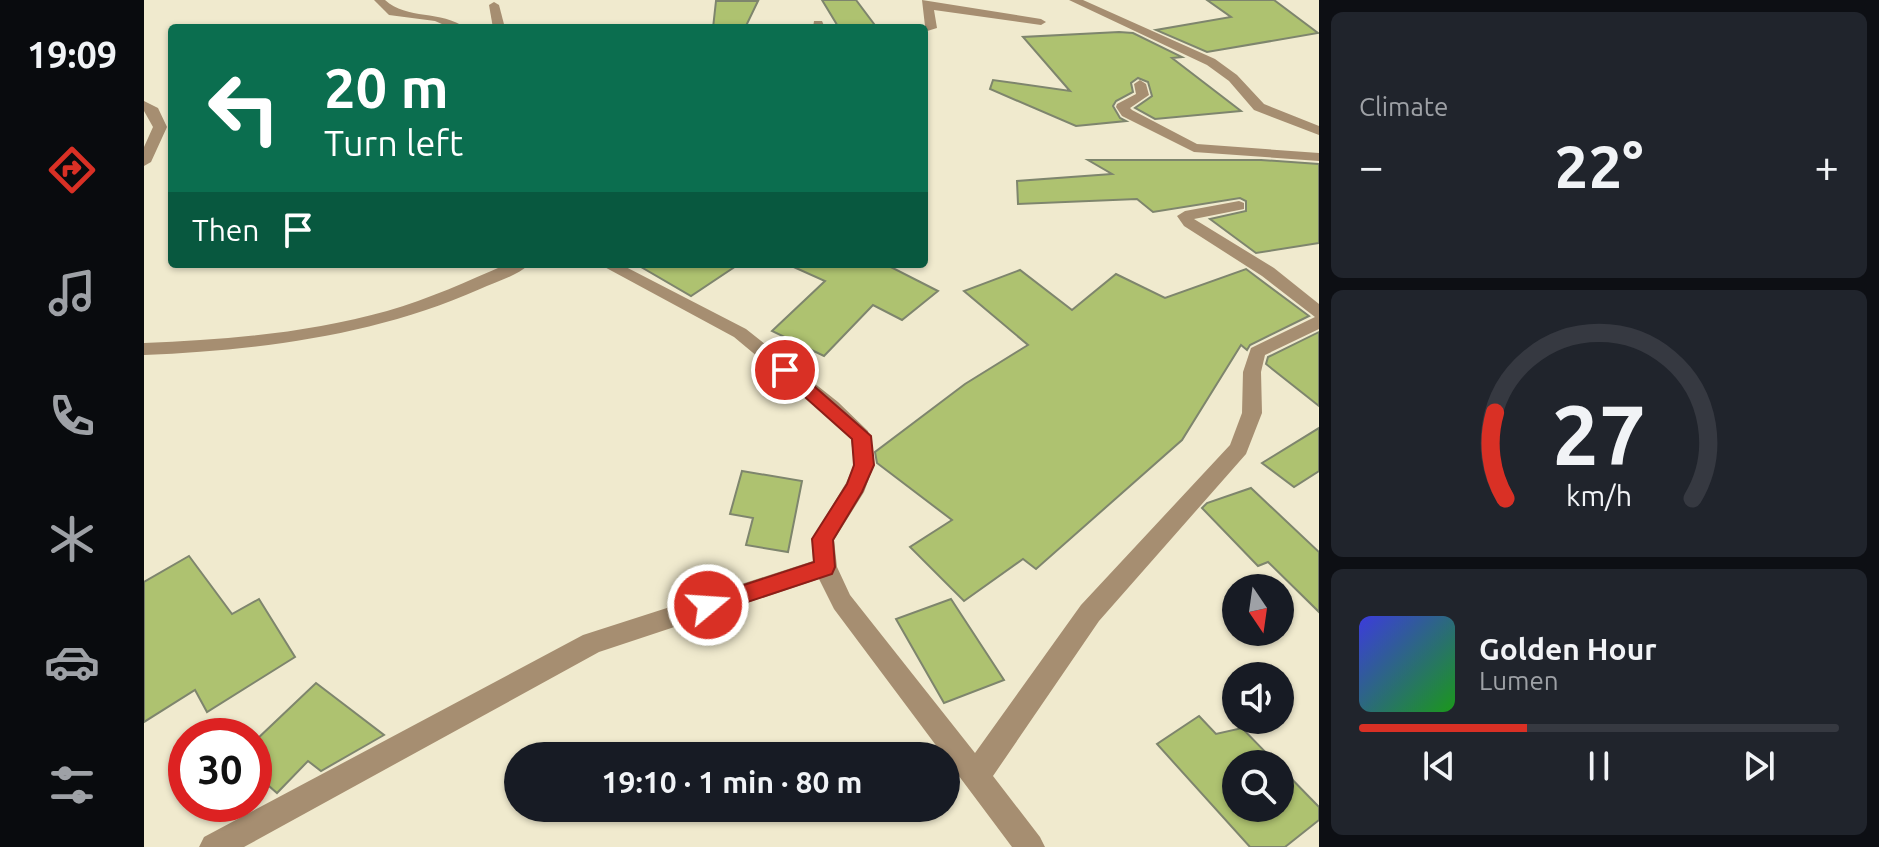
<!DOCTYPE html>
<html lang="en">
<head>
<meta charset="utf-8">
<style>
  :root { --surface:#171b24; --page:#20242c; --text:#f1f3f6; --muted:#9ea1a6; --line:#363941; --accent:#d93025 }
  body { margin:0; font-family:Ubuntu,sans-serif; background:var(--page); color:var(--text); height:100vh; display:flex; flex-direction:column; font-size:30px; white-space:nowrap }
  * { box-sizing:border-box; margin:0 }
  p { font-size:26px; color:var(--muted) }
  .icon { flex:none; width:44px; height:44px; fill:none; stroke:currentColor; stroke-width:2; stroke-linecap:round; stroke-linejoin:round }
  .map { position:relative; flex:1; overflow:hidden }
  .drawer { display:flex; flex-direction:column; gap:12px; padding:12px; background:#0d0f14; width:560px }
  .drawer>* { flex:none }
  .hud { position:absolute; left:24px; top:24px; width:760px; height:244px; border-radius:8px; box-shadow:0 2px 6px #0004; background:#0b6e4f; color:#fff; overflow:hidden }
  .needle { width:52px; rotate:167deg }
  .buttons { position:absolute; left:1078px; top:574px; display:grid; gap:16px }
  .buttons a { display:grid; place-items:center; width:72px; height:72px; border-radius:50%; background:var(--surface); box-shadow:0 2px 6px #0004; font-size:40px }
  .speed { position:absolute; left:24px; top:718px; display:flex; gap:16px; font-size:40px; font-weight:700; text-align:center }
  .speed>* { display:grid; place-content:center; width:104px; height:104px; border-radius:50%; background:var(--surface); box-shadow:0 2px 6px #0004; line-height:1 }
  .speed .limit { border:12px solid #d22; background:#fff; color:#111 }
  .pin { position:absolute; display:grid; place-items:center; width:68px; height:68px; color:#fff; margin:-34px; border:4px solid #fff; border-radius:50%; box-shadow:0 2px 8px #0007 }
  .me { position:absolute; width:88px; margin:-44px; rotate:72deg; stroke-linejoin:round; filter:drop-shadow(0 0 6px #0008) }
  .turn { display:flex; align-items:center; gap:28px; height:168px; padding:0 24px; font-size:36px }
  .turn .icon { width:104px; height:104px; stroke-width:2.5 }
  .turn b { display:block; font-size:56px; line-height:68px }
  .then { display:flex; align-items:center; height:76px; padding:0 24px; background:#0003; gap:16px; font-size:30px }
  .big { font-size:60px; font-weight:700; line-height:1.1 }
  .drawer .card { flex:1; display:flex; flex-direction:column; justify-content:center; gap:12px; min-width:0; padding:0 28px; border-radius:12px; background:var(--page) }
  .drawer .dial { align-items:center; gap:0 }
  .dial svg { height:208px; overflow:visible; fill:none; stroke:var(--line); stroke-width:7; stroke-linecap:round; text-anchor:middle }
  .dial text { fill:var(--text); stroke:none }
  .song { display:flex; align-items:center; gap:24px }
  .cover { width:96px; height:96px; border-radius:12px; background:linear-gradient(135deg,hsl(240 70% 55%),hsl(120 70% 35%)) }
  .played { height:8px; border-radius:4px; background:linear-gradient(90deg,var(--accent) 35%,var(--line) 35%) }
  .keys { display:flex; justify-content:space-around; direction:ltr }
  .heat { display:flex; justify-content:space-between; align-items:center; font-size:44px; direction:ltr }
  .trip { position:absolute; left:360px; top:742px; width:456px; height:80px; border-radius:40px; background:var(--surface); box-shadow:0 2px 6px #0004; font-weight:700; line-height:80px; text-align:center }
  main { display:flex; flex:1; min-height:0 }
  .menu { display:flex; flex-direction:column; width:144px; justify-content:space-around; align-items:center; background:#090b0e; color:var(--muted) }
  .menu .icon { width:56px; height:56px }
  .menu .active { color:var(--accent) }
  .menu b { font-size:36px; color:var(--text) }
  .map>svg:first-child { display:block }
</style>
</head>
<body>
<main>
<nav class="menu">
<b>19:09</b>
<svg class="icon active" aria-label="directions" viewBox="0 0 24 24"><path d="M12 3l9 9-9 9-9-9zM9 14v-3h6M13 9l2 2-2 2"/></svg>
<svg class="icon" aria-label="music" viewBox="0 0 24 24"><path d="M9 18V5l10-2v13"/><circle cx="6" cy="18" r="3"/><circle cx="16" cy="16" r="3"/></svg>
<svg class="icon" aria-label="phone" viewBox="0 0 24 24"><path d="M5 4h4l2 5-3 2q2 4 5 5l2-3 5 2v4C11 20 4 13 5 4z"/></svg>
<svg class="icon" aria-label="climate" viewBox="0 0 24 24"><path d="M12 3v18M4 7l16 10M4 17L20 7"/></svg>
<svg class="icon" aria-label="car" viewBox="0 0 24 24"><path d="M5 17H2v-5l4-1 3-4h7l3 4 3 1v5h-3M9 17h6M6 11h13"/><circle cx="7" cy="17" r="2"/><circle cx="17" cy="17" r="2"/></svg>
<svg class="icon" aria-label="filters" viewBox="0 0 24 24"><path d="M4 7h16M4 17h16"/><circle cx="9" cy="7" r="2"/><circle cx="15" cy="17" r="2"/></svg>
</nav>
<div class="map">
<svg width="1175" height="847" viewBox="0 0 1175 847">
  <rect width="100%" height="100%" fill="#f0eace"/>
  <g fill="#aec270" stroke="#7e856d" stroke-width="2">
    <path d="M678,0H712L733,28H695Z"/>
    <path d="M1063,0H1130L1174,33L1063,52L1012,30L1087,17Z"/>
    <path d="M572,1H614L601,28H569Z"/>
    <path d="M975,32L989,33L1038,57L1028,58L1097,111L1011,119L991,108L1008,96L1004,82L994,78L987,83L989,92L972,101L969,106L976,118L982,121L932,126L846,89L849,80L926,91L879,37Z"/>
    <path d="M944,160H1117L1175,164V243L1112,253L1066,219L1102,211V201L1096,198L1009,212L993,199L874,204L873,181L968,174Z"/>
    <path d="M492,264H595L547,296Z"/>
    <path d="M643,264H741L794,291L758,320L729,305L680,356L628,331L681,281Z"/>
    <path d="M1102,269L1165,316L1106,345L1103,350L1097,345L1038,440L892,569L879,559L820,601L766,547L808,520L733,463L731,452L821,384L884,345L820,291L876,270L928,310L972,274L1021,298Z"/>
    <path d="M1175,332V406L1122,364L1124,357Z"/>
    <path d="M1175,428V471L1150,487L1118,463Z"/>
    <path d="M598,471L658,481L644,552L602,545L609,518L586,514Z"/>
    <path d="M1107,488L1175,552V612L1124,562L1114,566L1058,508L1063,503Z"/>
    <path d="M45,556L88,614L115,599L151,657L63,712L51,690L0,722V582Z"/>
    <path d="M807,599L860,680L800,703L752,619Z"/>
    <path d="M172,683L240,735L177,771L164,761L133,793L110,773V742Z"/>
    <path d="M1055,716L1072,734L1098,728L1133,764H1092V808H1136V767L1175,807V820L1141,847H1106L1013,744Z"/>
  </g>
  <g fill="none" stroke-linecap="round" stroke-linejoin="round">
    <g fill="#a68e71" fill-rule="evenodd">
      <path d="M230,0H241C263,20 297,10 322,28H307L291,21L245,15Z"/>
      <path d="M778,0L897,19L902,22L897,25L790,10L793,28L780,32V28H775L781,26Z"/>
      <path d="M925,0H939L1071,59L1093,75L1120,104L1175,126V135L1110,110L1085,81L1063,65Z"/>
      <path d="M350,2L355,5L361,28H349L345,5Z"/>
      <path d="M670,21H678L681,28H669Z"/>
      <path d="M996,80L1002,84L1005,95L986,108L988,110L1053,144L1175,153V161L1050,152L978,116L972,107L973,104L992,94L990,84Z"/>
      <path d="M0,101L14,108L23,127L7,162L0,166V147L9,127L0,111Z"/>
      <path d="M1095,201L1100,203V209L1050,219L1130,268L1175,304V329L1121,355L1117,372L1118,413L1102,454L955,621L849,776L896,837L901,847H868L690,609L675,579L455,652L100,847H55L60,837L439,635L669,561L668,539L702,483L710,465L707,439L680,412L590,337L455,264H476L602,329L694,402L724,431L730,465L720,492L690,540L693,567L706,595L831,753L937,605L1086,445L1098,413L1099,372L1107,348L1171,317L1118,276L1040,226L1033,216L1041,211Z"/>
      <path d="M363,264H385C374,276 351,282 336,289C230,336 115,350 0,355V343C82,340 164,333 243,311C285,299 324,281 363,264Z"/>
    </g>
  </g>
  <path fill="#d93025" stroke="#8d1f18" stroke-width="2" d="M641,364L647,366L727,436L730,465L718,492L689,540L691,567L688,574L564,615L557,612L553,605L557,599L670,562L668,539L703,484L710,465L708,439L635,374L633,370L635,366Z"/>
</svg>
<div class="buttons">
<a><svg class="needle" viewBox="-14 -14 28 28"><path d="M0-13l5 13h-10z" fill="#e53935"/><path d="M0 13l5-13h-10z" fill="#9ea1a6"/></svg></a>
<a><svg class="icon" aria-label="sound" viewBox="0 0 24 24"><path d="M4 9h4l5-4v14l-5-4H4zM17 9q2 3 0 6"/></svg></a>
<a><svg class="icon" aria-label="search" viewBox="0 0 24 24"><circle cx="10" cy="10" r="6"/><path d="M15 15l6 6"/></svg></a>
</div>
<div class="speed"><div class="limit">30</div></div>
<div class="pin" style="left:641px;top:370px;background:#d93025"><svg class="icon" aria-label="arrive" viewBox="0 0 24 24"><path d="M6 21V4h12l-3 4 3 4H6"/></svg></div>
<svg class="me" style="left:564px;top:605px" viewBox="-20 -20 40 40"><circle r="17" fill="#d93025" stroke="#fff" stroke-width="3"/><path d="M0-11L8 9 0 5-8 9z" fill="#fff"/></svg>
<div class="trip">19:10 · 1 min · 80 m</div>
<div class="hud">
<div class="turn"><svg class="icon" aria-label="left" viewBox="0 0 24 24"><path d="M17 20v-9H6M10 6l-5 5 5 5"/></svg><div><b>20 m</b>Turn left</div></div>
<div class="then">Then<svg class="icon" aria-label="arrive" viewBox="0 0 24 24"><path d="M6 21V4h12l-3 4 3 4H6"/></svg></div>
</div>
</div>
<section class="drawer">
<div class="card"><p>Climate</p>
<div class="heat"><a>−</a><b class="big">22°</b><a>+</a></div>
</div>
<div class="card dial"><svg viewBox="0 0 100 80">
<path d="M14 69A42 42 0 1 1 86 69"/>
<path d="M14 69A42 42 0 0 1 10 36" stroke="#d93025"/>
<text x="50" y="56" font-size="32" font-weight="700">27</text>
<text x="50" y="72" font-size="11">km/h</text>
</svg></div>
<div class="card">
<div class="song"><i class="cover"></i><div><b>Golden Hour</b><p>Lumen</p></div></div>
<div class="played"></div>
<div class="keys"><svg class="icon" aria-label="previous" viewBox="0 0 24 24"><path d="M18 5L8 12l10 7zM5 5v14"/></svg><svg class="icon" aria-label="pause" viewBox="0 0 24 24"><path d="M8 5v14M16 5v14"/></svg><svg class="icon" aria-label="next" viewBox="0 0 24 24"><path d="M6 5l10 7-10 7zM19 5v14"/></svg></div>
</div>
</section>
</main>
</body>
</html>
